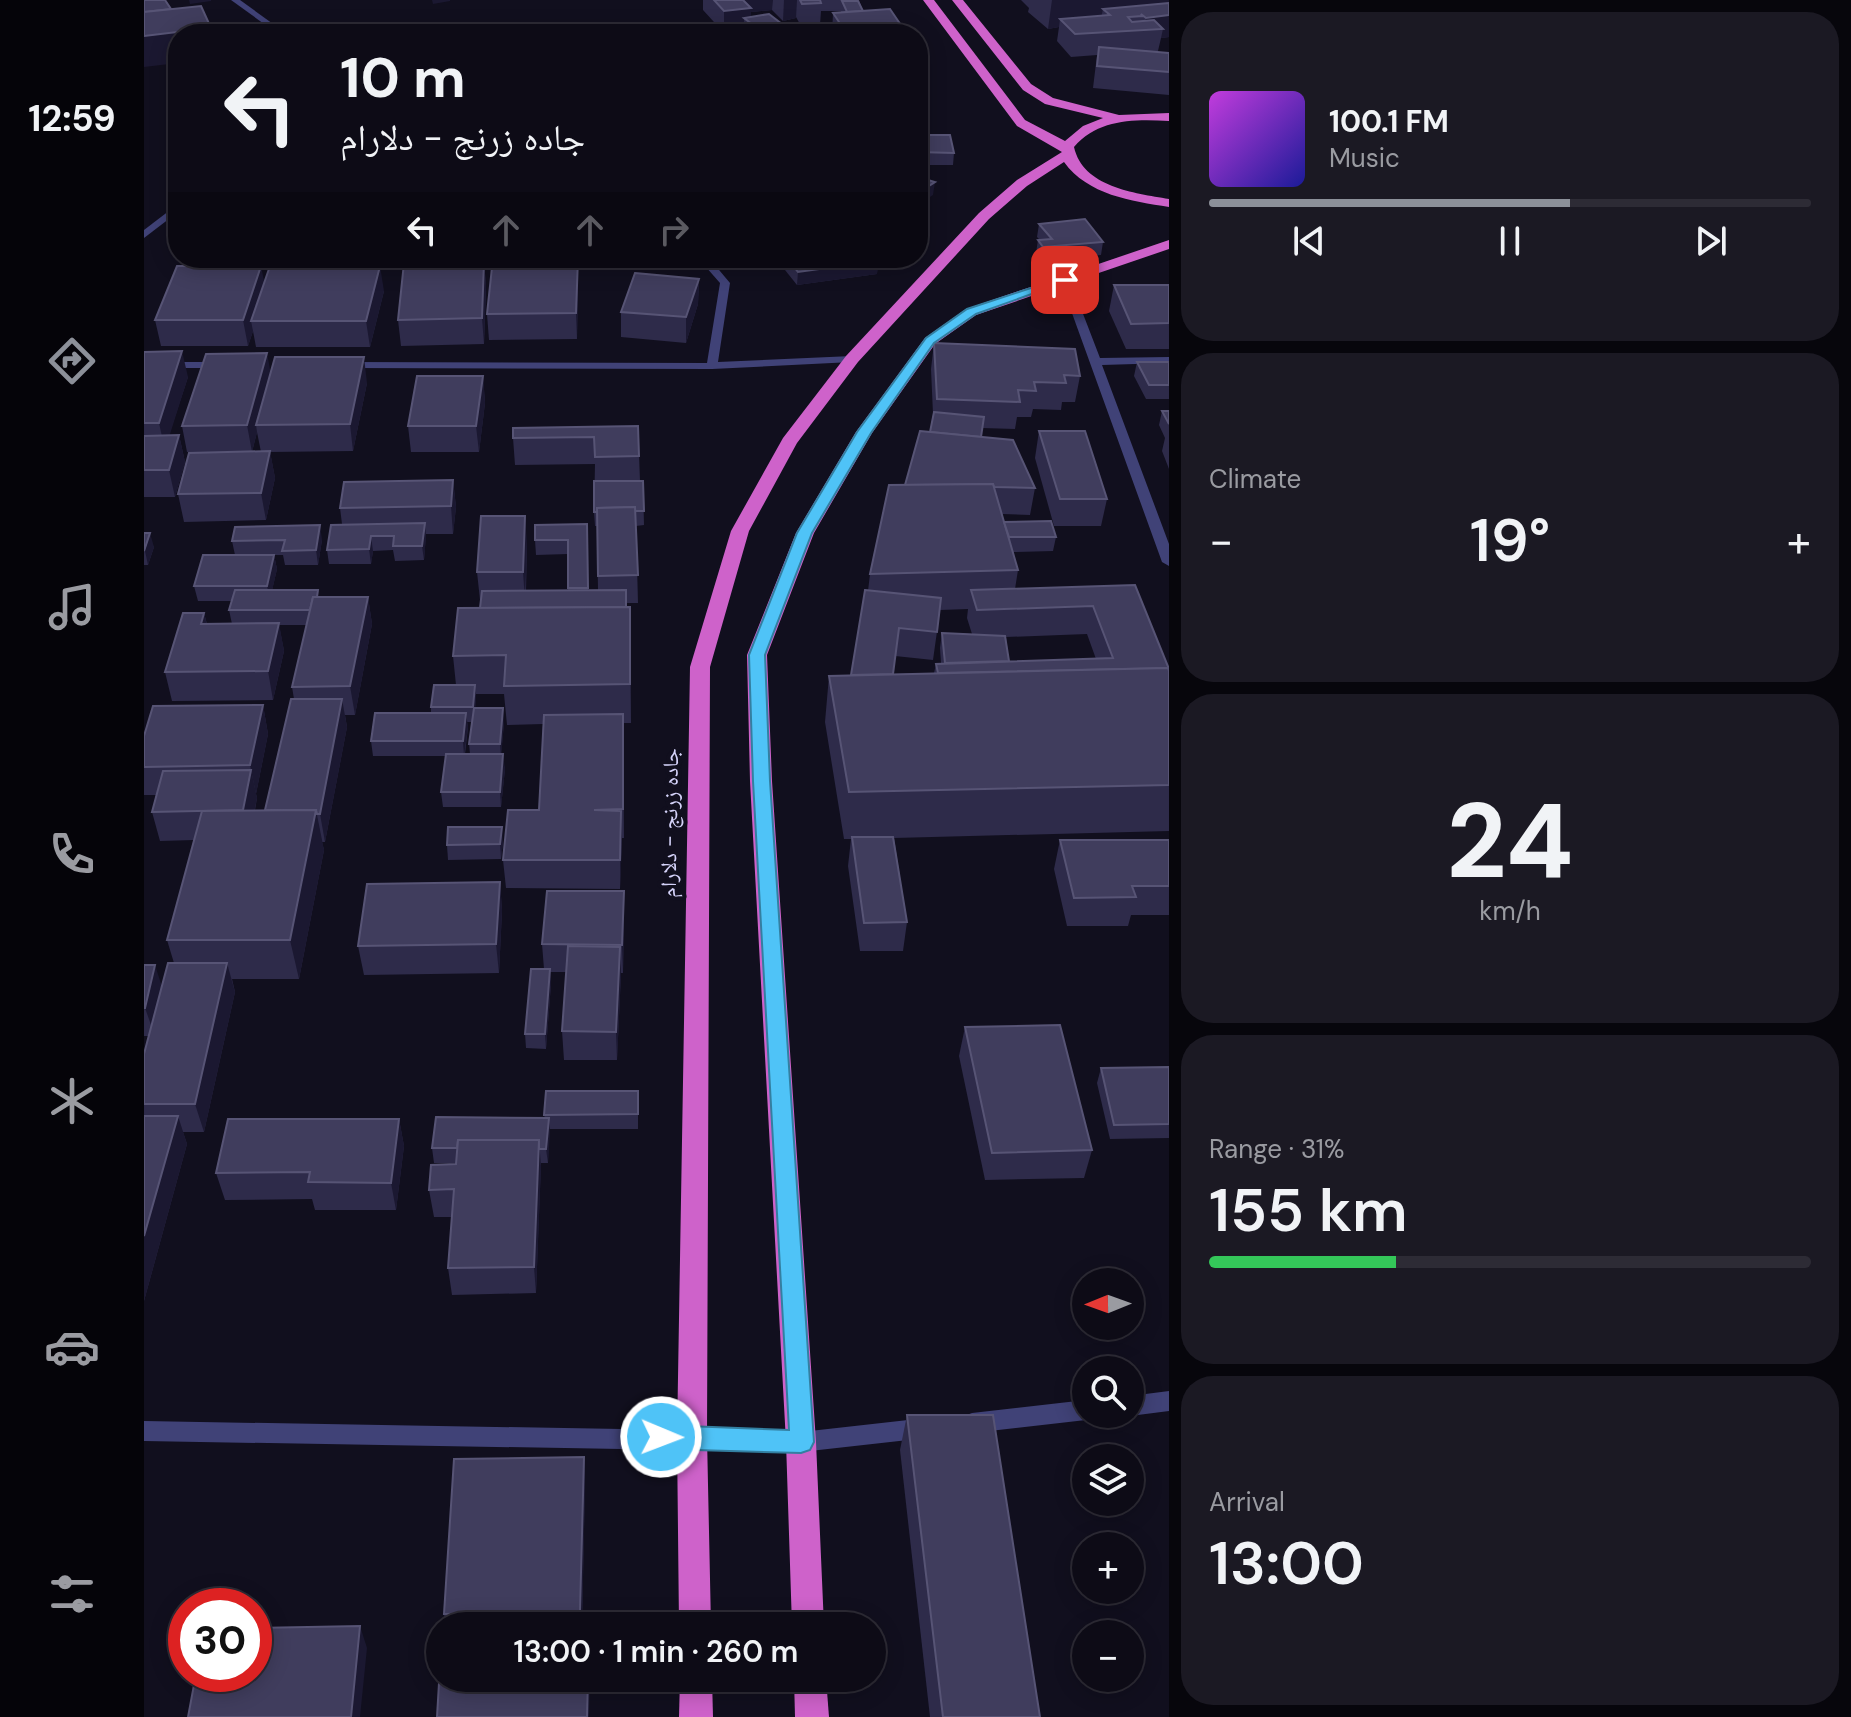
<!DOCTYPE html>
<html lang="en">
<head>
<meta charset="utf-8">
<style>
  :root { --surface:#0d0b16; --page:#1b1923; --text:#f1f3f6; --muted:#9a9ba1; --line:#2d2b35; --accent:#8c9099 }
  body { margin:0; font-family:"DM Sans","Noto Naskh Arabic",sans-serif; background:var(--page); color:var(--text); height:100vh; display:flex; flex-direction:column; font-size:30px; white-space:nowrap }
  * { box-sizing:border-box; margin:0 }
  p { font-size:26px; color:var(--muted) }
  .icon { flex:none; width:44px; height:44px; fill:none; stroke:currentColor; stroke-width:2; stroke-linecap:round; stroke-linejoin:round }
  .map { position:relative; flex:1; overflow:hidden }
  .drawer { display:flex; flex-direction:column; gap:12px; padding:12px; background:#07060c; width:682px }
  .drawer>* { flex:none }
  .banner { position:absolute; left:24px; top:24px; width:760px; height:244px; border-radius:32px; box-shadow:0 4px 20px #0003,0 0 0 2px var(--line); background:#0d0b16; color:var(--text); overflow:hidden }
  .needle { width:52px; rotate:269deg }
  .tools { position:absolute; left:928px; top:1268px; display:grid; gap:16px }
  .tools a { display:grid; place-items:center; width:72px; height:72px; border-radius:50%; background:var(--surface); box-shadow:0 4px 20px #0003,0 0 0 2px var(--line); font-size:40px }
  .speed { position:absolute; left:24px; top:1588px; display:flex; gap:16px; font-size:40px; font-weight:700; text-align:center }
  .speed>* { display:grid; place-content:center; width:104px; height:104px; border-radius:50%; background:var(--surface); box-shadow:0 4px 20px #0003,0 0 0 2px var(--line); line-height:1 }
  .speed .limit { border:12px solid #d22; background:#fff; color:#111 }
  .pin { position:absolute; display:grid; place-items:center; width:68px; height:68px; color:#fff; margin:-34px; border-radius:16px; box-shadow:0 4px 12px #0006 }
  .me { position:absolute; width:88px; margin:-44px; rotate:91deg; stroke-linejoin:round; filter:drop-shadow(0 0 6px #0008) }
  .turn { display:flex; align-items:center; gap:28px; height:168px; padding:0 40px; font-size:36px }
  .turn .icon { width:104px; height:104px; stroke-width:2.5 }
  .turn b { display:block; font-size:56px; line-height:68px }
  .lanes { display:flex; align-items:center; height:76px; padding:0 40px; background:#0003; justify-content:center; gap:40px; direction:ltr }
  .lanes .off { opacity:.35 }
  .big { font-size:60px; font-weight:600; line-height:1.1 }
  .drawer .card { flex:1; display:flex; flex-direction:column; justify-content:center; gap:12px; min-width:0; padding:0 28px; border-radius:32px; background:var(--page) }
  .drawer .dial { align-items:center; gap:0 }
  .dial b { font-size:104px; line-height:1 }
  .song { display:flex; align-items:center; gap:24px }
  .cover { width:96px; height:96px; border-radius:12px; background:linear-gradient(135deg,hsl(290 70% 55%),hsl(240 70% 35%)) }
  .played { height:8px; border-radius:4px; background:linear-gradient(90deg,var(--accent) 60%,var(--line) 60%) }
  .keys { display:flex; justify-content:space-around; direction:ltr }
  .heat { display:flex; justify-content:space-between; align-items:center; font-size:44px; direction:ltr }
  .charge { height:12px; border-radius:6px; background:linear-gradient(90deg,#34c759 31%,var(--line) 0) }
  .trip { position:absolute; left:282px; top:1612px; width:460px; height:80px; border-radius:40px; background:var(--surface); box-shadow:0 4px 20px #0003,0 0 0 2px var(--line); font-weight:600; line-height:80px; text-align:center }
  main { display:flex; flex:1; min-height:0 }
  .tab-bar { display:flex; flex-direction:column; width:144px; justify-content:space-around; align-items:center; background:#050409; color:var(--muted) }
  .tab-bar .icon { width:56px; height:56px }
  .tab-bar .on { color:var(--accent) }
  .tab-bar b { font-size:36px; color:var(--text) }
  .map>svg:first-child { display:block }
</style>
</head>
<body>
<main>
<nav class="tab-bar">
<b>12:59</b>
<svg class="icon on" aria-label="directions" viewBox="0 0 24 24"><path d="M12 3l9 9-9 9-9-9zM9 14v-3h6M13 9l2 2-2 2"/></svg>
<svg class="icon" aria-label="music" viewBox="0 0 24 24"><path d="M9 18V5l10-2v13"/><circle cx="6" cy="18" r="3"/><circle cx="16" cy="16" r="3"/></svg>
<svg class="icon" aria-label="phone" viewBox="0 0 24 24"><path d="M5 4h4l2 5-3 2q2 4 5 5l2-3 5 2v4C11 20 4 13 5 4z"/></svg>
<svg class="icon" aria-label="climate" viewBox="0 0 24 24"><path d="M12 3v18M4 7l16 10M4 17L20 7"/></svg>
<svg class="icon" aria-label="car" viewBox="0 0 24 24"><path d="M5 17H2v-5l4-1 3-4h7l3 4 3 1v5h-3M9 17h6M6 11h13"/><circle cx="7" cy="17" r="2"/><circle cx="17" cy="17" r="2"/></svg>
<svg class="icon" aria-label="filters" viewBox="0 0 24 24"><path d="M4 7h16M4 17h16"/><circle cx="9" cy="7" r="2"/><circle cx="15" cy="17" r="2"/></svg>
</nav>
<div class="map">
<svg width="1025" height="1717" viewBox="0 0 1025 1717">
  <rect width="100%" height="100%" fill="#110f1e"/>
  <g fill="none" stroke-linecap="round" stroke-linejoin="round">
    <g fill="#404277" fill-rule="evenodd">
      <path d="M87,0H96L143,34H134Z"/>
      <path d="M34,204V212L0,238V230Z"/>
      <path d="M554,258H565L586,283L574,362L708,356L714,359L708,362L568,369L201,368L195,365L201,362L563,363L576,283Z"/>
      <path d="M917,278L926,280L956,358L1025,357V363L958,365L1025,544V566L1018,562L916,280Z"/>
      <path d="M0,362H78L84,365L78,368H0Z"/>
      <path d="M1025,1391V1411L986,1416L981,1414H986V1396Z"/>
      <path d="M942,1400V1414H951L942,1420L828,1433L820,1430L817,1423L820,1416L828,1413Z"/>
      <path d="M782,1418L790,1421L793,1428L790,1435L782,1438L657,1452L0,1441V1421L657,1432Z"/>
    </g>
    <g fill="#ce62ca" fill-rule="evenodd">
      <path d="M779,0H790L881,120L921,141L939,126L959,118L901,104L879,90L808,0H819L887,84L909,98L975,115L1025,113V121C990,119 954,119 930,147C939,187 990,193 1025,199V207C987,201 944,195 920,162L883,186L845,219L714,362L653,443L605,531L566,667L563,1437L567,1626H535L533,1437L546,667L587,531L639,438L702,356L835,213L873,180L918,152L873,126Z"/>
      <path d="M1025,240V249L832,315L791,344L728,433L670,533L623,655L628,781L672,1442L680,1626H648L642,1442L606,781L603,655L652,533L712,432L781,338L822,309Z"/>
      <path d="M536,1678H568L569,1717H535Z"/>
      <path d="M650,1678H682L685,1717H651Z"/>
    </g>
  </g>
  <g fill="#2e2b4a" fill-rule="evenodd">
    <path d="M559,0H715L719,11L763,34H688L689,13L697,12V11H677L676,25L657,26L652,17V18L639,21L628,10L607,12V17L651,34H600V31L580,33L559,10Z"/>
    <path d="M877,0H1025V37L1017,38L1014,51H1007L1025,53V95L949,88L953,55L927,57L913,41L915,27L904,29L884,12L885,8Z"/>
    <path d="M774,57L778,61L776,83H774Z"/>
    <path d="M774,92L778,98L777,109L781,115L778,138H774Z"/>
    <path d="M782,135L810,153L809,165H774V142H781Z"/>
    <path d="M895,224L959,242L957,255L897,260L892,253L894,240H896L893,237Z"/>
    <path d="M642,258H732L734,261L733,274L653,285L641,270Z"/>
    <path d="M340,261L342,286L340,344L257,346L254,320Z"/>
    <path d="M555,279L554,304L542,343L477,337V312Z"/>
    <path d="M434,281L433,339L345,340L343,314Z"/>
    <path d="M120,284L240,291L226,347H112L109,331L104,346H17L11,320Z"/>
    <path d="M970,285H1025V349H982L965,311Z"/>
    <path d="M790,343L936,376L931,402H918L917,410L889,409L887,417H873L871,429L838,428L837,437L891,488L886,515L858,514L860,522L912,537L909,551L869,552L874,570L871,589L991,585L1025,669V831L750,838L763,922L759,951H716L704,866L707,839H700L681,722L685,676L707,675L724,591L726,574L761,485L786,432L789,414L787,369ZM824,609L823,618L828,634L798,633L796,648L797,663L792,664L790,673L749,674L751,656L789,660L796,610ZM943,634L952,659L865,661L862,637Z"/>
    <path d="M0,352L44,377L25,435H35L41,462L31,497H0Z"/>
    <path d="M993,362H1025V399H1002L990,376Z"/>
    <path d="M127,372L223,383L209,451L126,452L131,478L122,520L40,522L34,494L117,452L113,432L108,452H43L38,426Z"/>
    <path d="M339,376L341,403L335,452H267L264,426Z"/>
    <path d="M1018,411H1025V469L1018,451L1021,438L1015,425Z"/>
    <path d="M494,426L496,481H499L500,525L492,526L494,603H482V607H486L487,723H479L480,838H478L476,889L362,888L359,860L395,810L399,724L363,725L360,694H332L331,708L360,723L357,754L361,769L357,807H299L297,792L302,756H229L227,741L287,713V707L312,685L309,656L336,608L337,600H336L333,572L383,543L382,591L424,590V554L392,555L391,540L443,524L444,590H454L453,526H451L450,512L451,464L371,465L369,438ZM323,722H328L325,744L326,754H321L324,727Z"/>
    <path d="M895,431L963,499L957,526H910L891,458Z"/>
    <path d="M309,480L312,507L309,534H282L280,560L251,561L249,550L229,551L227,564H185L183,550L198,524L196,508Z"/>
    <path d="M0,533L10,547L4,565H0Z"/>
    <path d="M178,540L174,565H141L139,555H130L133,569L128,590L175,597H224L228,624L211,715H201L203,727L181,842H178L180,850L155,979H88L91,992L60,1132H39L43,1144L0,1301V1054L5,1036H0V965L18,986L30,963L23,940L50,840L16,841L8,812L12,795H0V736L119,705L124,734L112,794L113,798L111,810H121L150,699L148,687L163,625H135L140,651L129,700L28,701L21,672L60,613L63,624H88L85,610L88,601H54L50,586L91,555L88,541Z"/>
    <path d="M916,840H1025V915H987L984,926H923L910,869Z"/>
    <path d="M359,842L357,859L304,860L303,845Z"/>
    <path d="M356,882L358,911L355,973L220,975L214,946Z"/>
    <path d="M480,920L479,973H477L473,1060H420L418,1031L422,972H406L407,984L402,1049L382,1048L381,1034L400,969L398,944Z"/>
    <path d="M821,1027L948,1150L940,1178L841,1180L815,1056Z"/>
    <path d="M1025,1067V1138L966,1139L953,1083L957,1068Z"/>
    <path d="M494,1091V1129H405L404,1163H397L392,1293L308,1295L304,1268L308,1217H290L285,1190L312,1163H290L288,1148L401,1118L400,1115Z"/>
    <path d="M255,1119L260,1146L252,1210H171L168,1199L81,1200L72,1173Z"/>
    <path d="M763,1415L896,1717H786L756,1450Z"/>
    <path d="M440,1457L441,1482L438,1626H302L300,1614Z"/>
  </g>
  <g fill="#1b1831">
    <path d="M45,0H67V1L46,4Z"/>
    <path d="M288,0H306V1L289,4Z"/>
    <path d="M570,0H629L628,10L607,12V23L600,18V31L580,33V11Z"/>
    <path d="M640,0H653L652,18L639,21Z"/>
    <path d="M908,0H1025V8L966,15L959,9L956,23L916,19L915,27L904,29Z"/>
    <path d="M1025,15V37L1017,38L1019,29L999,30L1002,18Z"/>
    <path d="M0,25L67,28L68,34H34V63L0,67Z"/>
    <path d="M791,182L789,195L774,205V193Z"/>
    <path d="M434,258V281L433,339L432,313Z"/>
    <path d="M340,261L342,286L340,344L338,318Z"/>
    <path d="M734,261L733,274L653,285L654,272Z"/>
    <path d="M117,266L122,291L107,321L109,331L104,346L99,320Z"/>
    <path d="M236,266L240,291L226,347L222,321Z"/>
    <path d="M555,279L554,304L542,343V317Z"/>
    <path d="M38,351L44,377L21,450L15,423Z"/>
    <path d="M123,353L128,380L112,425L113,432L108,452L103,425Z"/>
    <path d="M220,357L223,383L209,451L206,424Z"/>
    <path d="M339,376L341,403L335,452L332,426Z"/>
    <path d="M35,435L41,462L31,497L25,470Z"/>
    <path d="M126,451L131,478L122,520L117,493Z"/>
    <path d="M309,480L312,507L309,534L307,506Z"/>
    <path d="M381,516L383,543L381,599L379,572Z"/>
    <path d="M281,523L282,537L280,560L278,546Z"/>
    <path d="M176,525L178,540L174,565L172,550Z"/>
    <path d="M6,533L10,547L4,565L1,551Z"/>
    <path d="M227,536L229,551L227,564L225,549Z"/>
    <path d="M130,555L133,569L126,600L123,586Z"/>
    <path d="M224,597L228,624L211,715L206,686Z"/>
    <path d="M60,613L67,641L57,624Z"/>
    <path d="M135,623L140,651L129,700L124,671Z"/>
    <path d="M331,685L332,700L330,722L329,707Z"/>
    <path d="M198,699L203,727L181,842L176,814Z"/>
    <path d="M119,705L124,734L112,794L106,765Z"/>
    <path d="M359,708L360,723L357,759L356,744Z"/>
    <path d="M322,713L324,727L320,756L319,741Z"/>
    <path d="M359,754L361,769L357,807L356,792Z"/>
    <path d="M107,770L113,798L105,838L99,810Z"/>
    <path d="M172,810L180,850L155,979L146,940Z"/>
    <path d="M477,811L478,840L476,889V860Z"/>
    <path d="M358,827L359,842L357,859L356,844Z"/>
    <path d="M356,882L358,911L355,973L352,944Z"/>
    <path d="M480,891V920L479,973L478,945Z"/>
    <path d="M476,947L477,975L473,1060L472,1032Z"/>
    <path d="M83,963L91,992L60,1132L51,1104Z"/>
    <path d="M11,965L20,993L11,1036L1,1008Z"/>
    <path d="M406,969L407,984L402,1049L401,1034Z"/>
    <path d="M34,1116L43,1144L0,1301V1236Z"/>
    <path d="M405,1118L406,1132L404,1163L402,1149Z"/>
    <path d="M255,1119L260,1146L252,1210L247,1183Z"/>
    <path d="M395,1140L397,1167L392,1293L390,1267Z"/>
    <path d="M440,1457L441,1482L438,1626L436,1611Z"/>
    <path d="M216,1626L223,1648L216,1717H207Z"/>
    <path d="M444,1678H446L445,1717H443Z"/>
  </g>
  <g fill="#403d5d" stroke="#575475" stroke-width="2">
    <path d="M0,0H21L27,9L0,12Z"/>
    <path d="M570,0H599L607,8L580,11Z"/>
    <path d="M656,0H676L677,3L658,4Z"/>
    <path d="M698,1H714L719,11L703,12Z"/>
    <path d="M1025,3V15L1002,18L997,14L998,16L984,17L988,22L1010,20L1019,29L931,34L916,19L966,15L959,9Z"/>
    <path d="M57,6L67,28L0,36V12Z"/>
    <path d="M746,9L763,34H703L689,13Z"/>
    <path d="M625,14L651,34H621L600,18Z"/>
    <path d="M955,47L1025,53V72L953,66Z"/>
    <path d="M774,108H776L781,115H774Z"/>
    <path d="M782,135H806L810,153L774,152V142H783Z"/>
    <path d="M774,177L791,182L774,193Z"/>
    <path d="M941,219L959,242L899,247L894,240L908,239L895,224Z"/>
    <path d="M349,258H434L432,313L343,314Z"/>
    <path d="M643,258H732L734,261L654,272Z"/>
    <path d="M340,261L338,318L254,320L260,263Z"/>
    <path d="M33,266H117L99,320H11Z"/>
    <path d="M126,266H236L222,321H107Z"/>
    <path d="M491,273L555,279L542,317L477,312Z"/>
    <path d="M970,285H1025V323L987,324Z"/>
    <path d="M790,343L931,349L936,376L920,375L922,383L890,382L892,391L874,390L876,402L793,399Z"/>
    <path d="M38,351L15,423H0V352Z"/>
    <path d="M123,353L103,425L38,426L62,354Z"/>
    <path d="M131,357H220L206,424L112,425Z"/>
    <path d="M993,362H1025V385H1005Z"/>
    <path d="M273,376H339L332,426H264Z"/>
    <path d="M1018,411H1025V424Z"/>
    <path d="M790,412L840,417L837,437L786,432Z"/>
    <path d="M494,426L495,456L451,457L450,437L369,438V428Z"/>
    <path d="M776,431L869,440L891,488L850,487L849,484L761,485Z"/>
    <path d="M895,431H941L963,499H916Z"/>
    <path d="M35,435L25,470H0V436Z"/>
    <path d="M126,451L117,493L34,494L45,453Z"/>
    <path d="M309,480L307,506L196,508L200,482Z"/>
    <path d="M450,481H499L500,511H491V507L453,508V512H450Z"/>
    <path d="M849,484L874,570L726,574L745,485Z"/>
    <path d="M491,507L494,575L454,576L453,508Z"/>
    <path d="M337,516H381L379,572H333Z"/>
    <path d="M907,521L912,537H865L860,522Z"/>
    <path d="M281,523L278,546H249L250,536H227L225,549L183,550L187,525Z"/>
    <path d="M443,524L444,588H424V540H391V525Z"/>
    <path d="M176,525L172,550L138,551L141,540L88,541L91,527Z"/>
    <path d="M0,533H6L0,551Z"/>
    <path d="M59,555H130L123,586H50Z"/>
    <path d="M991,585L1025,669V672L1024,668L794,673L792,664L969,658L949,606L833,610L827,590Z"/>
    <path d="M91,590H174L173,597H169L166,610H85Z"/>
    <path d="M482,590V607L336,608L338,591Z"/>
    <path d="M721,590L797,598L793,632L755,628L749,674L707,675Z"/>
    <path d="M169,597H224L206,686L148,687Z"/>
    <path d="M486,607V684L360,686L362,655L309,656L314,608Z"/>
    <path d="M39,613H60L57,624L135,623L124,671L21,672Z"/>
    <path d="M798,633L861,636L865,661L801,663Z"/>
    <path d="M1024,668L1025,671V785L705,792L685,676Z"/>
    <path d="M290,685H331L329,707H287Z"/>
    <path d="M147,699H198L176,814H173L172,810H121Z"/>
    <path d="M119,705L106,765L0,767V736L9,706Z"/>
    <path d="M330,708H359L356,744H325Z"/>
    <path d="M231,713H322L319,741H227Z"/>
    <path d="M479,714V809L450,810L477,811L476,860H359L364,810H395L400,715Z"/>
    <path d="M302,754H359L356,792H297Z"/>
    <path d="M107,770L99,810L8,812L19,771Z"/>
    <path d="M172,810L146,940H23L58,811Z"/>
    <path d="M304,827H358L356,844L303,845Z"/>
    <path d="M708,837H749L763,922L720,923Z"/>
    <path d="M916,840H1025V886H988L992,897L930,898Z"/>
    <path d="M356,882L352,944L214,946L223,884Z"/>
    <path d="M403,891H480L478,945L398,944Z"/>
    <path d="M424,946L476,947L472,1032L418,1031Z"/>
    <path d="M24,963H83L51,1104H0V1054Z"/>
    <path d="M0,965H11L1,1008H0Z"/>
    <path d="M387,969H406L401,1034H381Z"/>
    <path d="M916,1025L948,1150L848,1153L821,1027Z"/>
    <path d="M1025,1067V1124L970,1125L957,1068Z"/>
    <path d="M402,1091H494V1114L400,1115Z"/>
    <path d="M0,1116H34L0,1236Z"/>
    <path d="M292,1117L405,1118L402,1149H395V1140H314L313,1148H288Z"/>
    <path d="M84,1119H255L247,1183L164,1182L166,1172L72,1173Z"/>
    <path d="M314,1140H395L390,1267L304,1268L310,1189L285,1190L287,1165L312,1164Z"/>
    <path d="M763,1415H849L896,1717H799Z"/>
    <path d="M440,1457L436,1611L300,1614L310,1459Z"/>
    <path d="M216,1626L207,1717H44L52,1674H110V1628Z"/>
    <path d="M296,1666V1678H444L443,1717H293Z"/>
  </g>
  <path fill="#4fc3f7" stroke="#337fa1" stroke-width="2" d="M917,278L927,280L832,314L790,343L727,433L668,533L621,655L626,781L670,1442L666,1450L657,1453L517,1449L509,1445L505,1437L509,1429L517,1425L645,1430L609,781L605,655L653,533L713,432L782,338L823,309Z"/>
  <g text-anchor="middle" stroke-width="8" stroke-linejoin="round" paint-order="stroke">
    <g font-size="22" fill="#d4d2f9" stroke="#110f1e">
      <text transform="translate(525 823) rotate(-89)" y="8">جاده زرنج - دلارام</text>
    </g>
  </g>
</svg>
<div class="tools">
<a><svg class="needle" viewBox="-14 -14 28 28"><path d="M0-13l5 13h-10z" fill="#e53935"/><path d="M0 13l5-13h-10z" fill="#9a9ba1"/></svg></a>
<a><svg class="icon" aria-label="search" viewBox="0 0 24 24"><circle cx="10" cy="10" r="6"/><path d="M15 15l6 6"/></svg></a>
<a><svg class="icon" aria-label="layers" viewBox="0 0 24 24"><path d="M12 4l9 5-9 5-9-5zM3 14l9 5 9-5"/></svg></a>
<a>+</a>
<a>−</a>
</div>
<div class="speed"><div class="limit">30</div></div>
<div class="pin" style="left:921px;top:280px;background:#d93025"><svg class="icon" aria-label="arrive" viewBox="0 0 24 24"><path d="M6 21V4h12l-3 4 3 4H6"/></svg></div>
<svg class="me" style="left:517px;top:1437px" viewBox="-20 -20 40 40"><circle r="17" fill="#4fc3f7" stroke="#fff" stroke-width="3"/><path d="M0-11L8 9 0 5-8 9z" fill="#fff"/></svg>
<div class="trip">13:00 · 1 min · 260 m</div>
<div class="banner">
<div class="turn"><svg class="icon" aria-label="left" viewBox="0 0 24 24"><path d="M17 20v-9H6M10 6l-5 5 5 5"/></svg><div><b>10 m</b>جاده زرنج - دلارام</div></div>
<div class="lanes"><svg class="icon" aria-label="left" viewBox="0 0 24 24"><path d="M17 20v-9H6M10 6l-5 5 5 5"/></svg><svg class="icon off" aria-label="ahead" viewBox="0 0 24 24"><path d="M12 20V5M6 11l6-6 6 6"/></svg><svg class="icon off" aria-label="ahead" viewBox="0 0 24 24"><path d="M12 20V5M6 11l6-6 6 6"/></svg><svg class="icon off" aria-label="right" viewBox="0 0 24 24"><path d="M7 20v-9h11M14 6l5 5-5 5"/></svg></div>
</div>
</div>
<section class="drawer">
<div class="card">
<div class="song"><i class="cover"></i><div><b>100.1 FM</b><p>Music</p></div></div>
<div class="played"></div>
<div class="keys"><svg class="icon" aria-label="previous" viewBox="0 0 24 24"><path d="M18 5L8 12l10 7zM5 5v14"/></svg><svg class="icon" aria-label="pause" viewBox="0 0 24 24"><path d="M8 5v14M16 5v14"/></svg><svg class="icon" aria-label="next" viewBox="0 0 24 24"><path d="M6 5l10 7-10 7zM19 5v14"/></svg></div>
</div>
<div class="card"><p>Climate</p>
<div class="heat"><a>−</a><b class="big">19°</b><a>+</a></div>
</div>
<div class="card dial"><b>24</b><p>km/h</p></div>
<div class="card"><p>Range · 31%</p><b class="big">155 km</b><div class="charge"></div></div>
<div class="card"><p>Arrival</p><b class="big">13:00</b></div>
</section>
</main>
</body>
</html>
